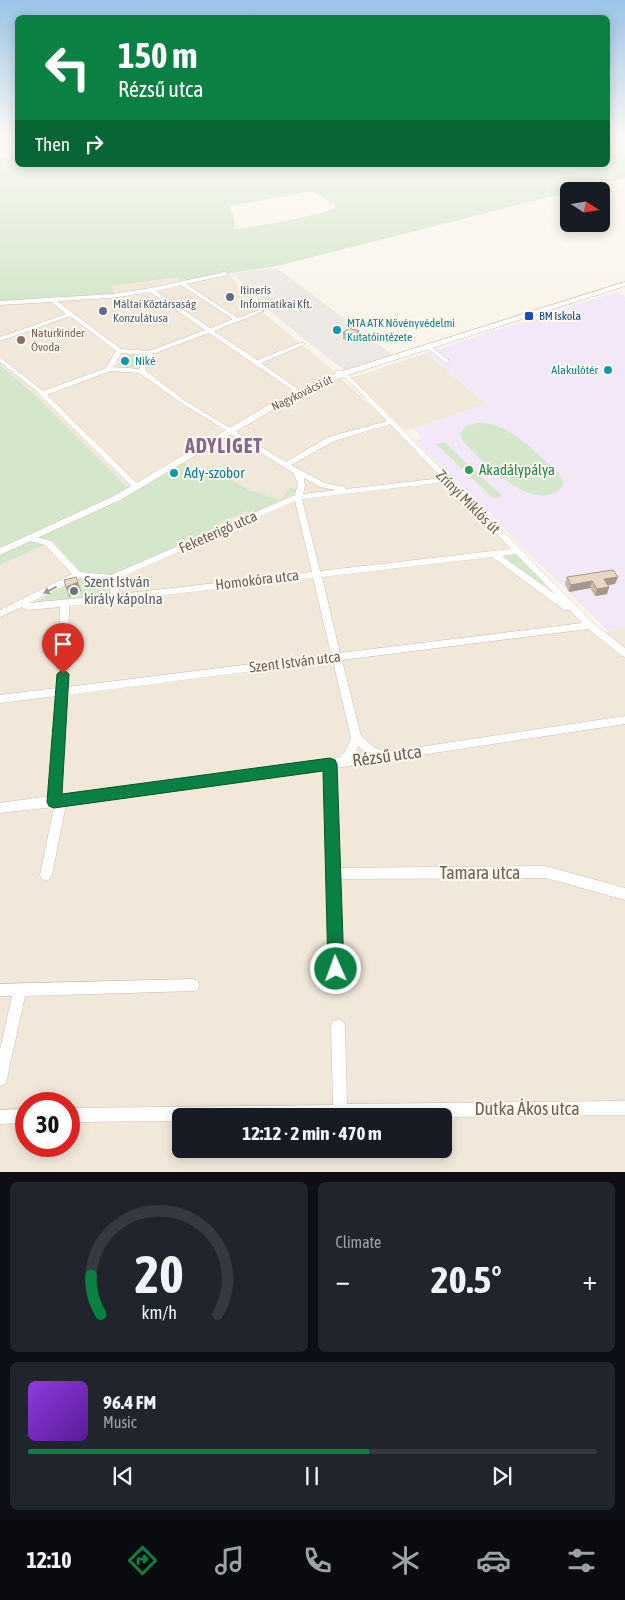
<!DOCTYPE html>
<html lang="en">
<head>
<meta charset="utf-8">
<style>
  :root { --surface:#171b24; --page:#20242c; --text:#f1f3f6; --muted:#9ea1a6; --line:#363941; --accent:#0b8043 }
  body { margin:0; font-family:"Asap Condensed",sans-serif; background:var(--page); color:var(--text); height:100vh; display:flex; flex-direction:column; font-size:19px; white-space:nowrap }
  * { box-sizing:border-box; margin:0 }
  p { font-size:16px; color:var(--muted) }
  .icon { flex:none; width:28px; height:28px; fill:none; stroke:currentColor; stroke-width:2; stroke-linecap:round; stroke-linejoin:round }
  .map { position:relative; height:1172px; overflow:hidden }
  .sheet { display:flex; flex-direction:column; gap:10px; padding:10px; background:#0d0f14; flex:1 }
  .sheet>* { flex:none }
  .guide { position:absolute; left:15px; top:15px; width:595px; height:152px; border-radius:8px; box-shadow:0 2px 12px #0003; background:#0b8043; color:#fff; overflow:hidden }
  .needle { width:32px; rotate:102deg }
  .buttons { position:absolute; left:560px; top:182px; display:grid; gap:10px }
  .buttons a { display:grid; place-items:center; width:50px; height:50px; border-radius:8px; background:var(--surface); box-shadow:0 2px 12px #0003; font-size:25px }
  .speed { position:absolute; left:15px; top:1092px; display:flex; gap:10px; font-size:25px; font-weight:700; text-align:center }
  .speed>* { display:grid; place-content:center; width:65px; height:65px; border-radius:50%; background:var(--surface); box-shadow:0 2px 12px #0003; line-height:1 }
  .speed .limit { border:8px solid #d22; background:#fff; color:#111 }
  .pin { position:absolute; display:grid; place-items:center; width:42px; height:42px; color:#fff; margin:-51px -21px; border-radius:50% 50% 50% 0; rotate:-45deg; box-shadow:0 0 5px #0007 }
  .pin .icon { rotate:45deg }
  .me { position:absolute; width:55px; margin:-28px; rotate:358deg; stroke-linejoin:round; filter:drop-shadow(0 0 4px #0008) }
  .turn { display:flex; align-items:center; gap:18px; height:105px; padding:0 20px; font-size:22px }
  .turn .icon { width:65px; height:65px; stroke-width:2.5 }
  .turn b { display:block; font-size:35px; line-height:42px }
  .then { display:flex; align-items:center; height:48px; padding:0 20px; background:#0003; gap:10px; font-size:19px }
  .big { font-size:38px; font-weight:700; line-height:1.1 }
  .sheet .widget { flex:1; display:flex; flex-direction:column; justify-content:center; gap:8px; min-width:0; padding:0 18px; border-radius:8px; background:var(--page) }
  .sheet .dial { align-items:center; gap:0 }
  .dial svg { height:130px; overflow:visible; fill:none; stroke:var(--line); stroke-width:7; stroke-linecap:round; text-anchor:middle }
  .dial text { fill:var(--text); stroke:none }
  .song { display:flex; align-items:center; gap:15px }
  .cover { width:60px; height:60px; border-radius:8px; background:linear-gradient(135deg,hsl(270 70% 55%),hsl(270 70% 35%)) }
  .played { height:5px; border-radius:2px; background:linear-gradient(90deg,var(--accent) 60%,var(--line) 60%) }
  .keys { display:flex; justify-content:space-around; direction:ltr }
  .heat { display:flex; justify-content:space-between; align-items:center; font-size:28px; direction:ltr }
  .sheet .tiles { flex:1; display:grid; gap:10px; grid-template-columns:1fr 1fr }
  .widget:last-child { grid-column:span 2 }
  .trip { position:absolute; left:172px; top:1108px; width:280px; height:50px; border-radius:8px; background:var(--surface); box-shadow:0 2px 12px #0003; font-weight:700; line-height:50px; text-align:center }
  .dock { display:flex; height:80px; justify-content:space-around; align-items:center; background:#090b0e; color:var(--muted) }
  .dock .icon { width:35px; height:35px }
  .dock .current { color:var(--accent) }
  .dock b { font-size:22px; color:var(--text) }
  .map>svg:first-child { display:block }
</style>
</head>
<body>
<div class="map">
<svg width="625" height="1173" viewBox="0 0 625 1173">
  <rect width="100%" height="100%" fill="#faf5eb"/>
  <g fill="#f1e8da" fill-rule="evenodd">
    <path d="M227,272L261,311L321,360L385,419L596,634L625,628V1172H0V565L48,543L150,510L36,396L0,365V303L113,293L112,286L179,277L180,281ZM26,1104H69V1146H26ZM181,1116H444V1149H181Z"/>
    <path d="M426,353L486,404L406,431L351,378Z"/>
  </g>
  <path fill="#ece8e3" d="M277,268L393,355L345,371L267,309L232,273Z"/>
  <path fill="#f2e8f7" d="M616,292L625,297V628L608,631L415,440L422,437L414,429L486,404L426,353Z"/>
  <g fill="#d4e7cb" fill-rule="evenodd">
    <path d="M608,137H625V178L277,266L179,281V277L112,286L114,294L0,303V159L17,157L18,165H608ZM308,192H314L336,206C329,215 249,228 234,229L235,223L230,206Z"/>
    <path d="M128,354L140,356L143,362C136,369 127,370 118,365V359Z"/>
    <path d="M0,365L36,396L133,493L184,463L199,472L208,467L249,490L280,500L290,488L298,489L296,492L250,515L247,511L214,526L216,530L113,575L80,572L53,541L0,565Z"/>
    <path d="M478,423C510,422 536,454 559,473C563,479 565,485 559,490C531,513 481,460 463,441L460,433L466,426Z"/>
    <path d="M444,442L502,496L494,499L436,444Z"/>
    <path d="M517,553L547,584L540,585L501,556Z"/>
    <path d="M81,577L109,580L111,595L34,603Z"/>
  </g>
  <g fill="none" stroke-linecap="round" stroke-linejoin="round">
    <defs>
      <g id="minor">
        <path d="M225,272L227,273V275L186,284L238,318L259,310L264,311L214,331L257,360L300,343H304V345L261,363L302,392V394H298L209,333L153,354L145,370L184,400L286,462L328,437L387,421L346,378L334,372L337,370L350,376L593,623L625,648V657L622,656L588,629L342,660L361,736L375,748L386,752L625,716V724L335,768L339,868L546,866L625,888V900L546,878L339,879L342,969L340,973L336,975L332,973L330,969L325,769L66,804L52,875L50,879L46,881L42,879L40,875L54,807L0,813V803L50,796L57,696L0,703V695L57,688L60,607L28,610L22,607L0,617V610L72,574L45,545L26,540L25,538L26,536L29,535L51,541L80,572L111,575L295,495L298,483L293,473L180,402L139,373L110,371L47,395L141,487L137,489H134L34,389L0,362V357L43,391L106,368L116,351L70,316L0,341V337L66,314L51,302L0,305V301L112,294L151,288ZM181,285L233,319L210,328L156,291ZM150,292L205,330L149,351L121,349L57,301L112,298ZM121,353L146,355L139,369L113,367ZM390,424L442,478L346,489L345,487L325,483L291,465L334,441ZM304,478L320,487L336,490L303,494L305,486ZM446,482L511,549L320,571L302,499ZM295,501L312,572L120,594L117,579ZM516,554L555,594L502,556ZM492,557L564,610H570L582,623L340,653L322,577ZM79,578L108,581L111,595L29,603ZM313,578L331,654L67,687L69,606ZM333,661L351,738L345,752L338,758L61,795L67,695ZM358,746L368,754H369L354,756Z"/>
        <path d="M429,345L450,361V363H446L427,348L426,347Z"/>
        <path d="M193,979L198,980L199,985L198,990L193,991L25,996L7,1079L5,1084L0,1086V1049L12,996H0V984Z"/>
        <path d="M338,1019L343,1021L345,1026L347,1104L625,1101V1115L444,1117L181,1116V1121L69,1122V1108L333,1105L331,1026L333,1021Z"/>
        <path d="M26,1109V1123L0,1124V1110Z"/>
      </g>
      <path id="tertiary" d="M625,282V286L342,377L271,411L120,500L0,555V548L114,496L265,407L336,373Z"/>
    </defs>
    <use href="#minor" stroke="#ccbeb2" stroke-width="1"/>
    <use href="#tertiary" stroke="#ccbeb2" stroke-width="1"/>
    <use href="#minor" fill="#fff" fill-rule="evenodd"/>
    <use href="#tertiary" fill="#fff" fill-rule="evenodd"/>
  </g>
  <g fill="#c9b8a9">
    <path d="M359,331V338L353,342L343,339V333Z"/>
    <path d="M567,577L615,584L608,585L609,587L607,594L595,596L590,588L569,592L565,584Z"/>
  </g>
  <g fill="#a49689">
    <path d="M359,331V338L353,342V336Z"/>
    <path d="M618,577L615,584L602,586L604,579Z"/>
    <path d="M592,581L590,588L569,592L571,585Z"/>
    <path d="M78,582L81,591L69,597L66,587Z"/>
    <path d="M609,587L607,594L595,596L597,589Z"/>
  </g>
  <g fill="#ead6c4" stroke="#a49689">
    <path d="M349,328L359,331L353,336L343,333Z"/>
    <path d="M613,570L618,577L604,579L609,587L597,589L592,581L571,585L567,577Z"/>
    <path d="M76,577L78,582L66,587L64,580Z"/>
  </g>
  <defs><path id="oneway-solid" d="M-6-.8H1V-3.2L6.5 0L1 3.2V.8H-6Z" transform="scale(1.25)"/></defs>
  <use fill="#a4978e" href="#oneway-solid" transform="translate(50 590) rotate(154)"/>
  <linearGradient id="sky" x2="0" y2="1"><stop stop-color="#99c4e6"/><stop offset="0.46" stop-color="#fdfaf6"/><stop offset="1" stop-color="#fdfaf6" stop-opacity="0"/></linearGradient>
  <rect width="625" height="301" fill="url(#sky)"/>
  <path fill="#0b8043" stroke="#07532c" d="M63,669L69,674L62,794L330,758L335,760L337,764L344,969L342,975L336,977L330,975L328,969L323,771L54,808L49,806L47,802L57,674Z"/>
  <g fill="#5c6f8a" stroke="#fdf9f1" stroke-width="2">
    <circle cx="230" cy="297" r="5"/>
    <circle cx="103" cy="311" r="5"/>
  </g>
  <rect fill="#1a4fb4" stroke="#fdf9f1" stroke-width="2" x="524" y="311" width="10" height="10" rx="2.5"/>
  <g fill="#0f9aa8" stroke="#fdf9f1" stroke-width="2">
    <circle cx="337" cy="330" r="5"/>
    <circle cx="125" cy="361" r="5"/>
    <circle cx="608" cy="370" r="5"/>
    <circle cx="174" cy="473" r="5"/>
  </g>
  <circle fill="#8d6e63" stroke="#fdf9f1" stroke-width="2" cx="21" cy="340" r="5"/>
  <circle fill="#2e9e5b" stroke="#fdf9f1" stroke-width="2" cx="469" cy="470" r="5"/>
  <circle fill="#6b7280" stroke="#fdf9f1" stroke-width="2" cx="74" cy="591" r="5"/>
  <g text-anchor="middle" stroke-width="4" stroke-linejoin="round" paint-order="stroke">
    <g font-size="12" fill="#4e5e75" stroke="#fdf9f1" text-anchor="start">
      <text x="240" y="294">Itineris<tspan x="240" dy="14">Informatikai Kft.</tspan></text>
      <text x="113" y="308">Máltai Köztársaság<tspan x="113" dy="14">Konzulátusa</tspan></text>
    </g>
    <g font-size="12" fill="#164399" stroke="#fdf9f1" text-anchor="start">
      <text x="539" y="320">BM Iskola</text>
    </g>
    <g font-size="12" fill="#0d838f" stroke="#fdf9f1" text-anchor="start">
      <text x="347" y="327">MTA ATK Növényvédelmi<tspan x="347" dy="14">Kutatóintézete</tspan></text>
      <text x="135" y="365">Niké</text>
      <text x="598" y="374" text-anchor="end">Alakulótér</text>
    </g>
    <g font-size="12" fill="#785e54" stroke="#fdf9f1" text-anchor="start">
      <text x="31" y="337">Naturkinder<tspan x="31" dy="14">Óvoda</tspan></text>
    </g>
    <g font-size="12" fill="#735f51" stroke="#fdf9f1">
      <text transform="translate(302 393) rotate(-26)" y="4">Nagykovácsi út</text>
    </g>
    <g font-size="15" fill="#27864d" stroke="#fdf9f1" text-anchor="start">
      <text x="479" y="475">Akadálypálya</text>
    </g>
    <g font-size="15" fill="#0d838f" stroke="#fdf9f1" text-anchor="start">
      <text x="184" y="478">Ady-szobor</text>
    </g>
    <g font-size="15" fill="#735f51" stroke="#fdf9f1">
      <text transform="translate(468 502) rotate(45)" y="5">Zrínyi Miklós út</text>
      <text transform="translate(218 532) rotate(-24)" y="5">Feketerigó utca</text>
      <text transform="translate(257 580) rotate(-7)" y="5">Homokóra utca</text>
      <text transform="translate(295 662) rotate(-7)" y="5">Szent István utca</text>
    </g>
    <g font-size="15" fill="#5b616d" stroke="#fdf9f1" text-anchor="start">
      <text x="84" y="587">Szent István<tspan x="84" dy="17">király kápolna</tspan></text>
    </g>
    <g font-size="18" fill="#735f51" stroke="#fdf9f1">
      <text transform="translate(387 756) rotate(-8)" y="6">Rézsű utca</text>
      <text x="480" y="879">Tamara utca</text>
      <text x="527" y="1115">Dutka Ákos utca</text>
    </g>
    <g font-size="20" font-weight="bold" letter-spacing="1" fill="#84698e" stroke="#fdf9f1">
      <text x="224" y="453">ADYLIGET</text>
    </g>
  </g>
</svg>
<div class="buttons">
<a><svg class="needle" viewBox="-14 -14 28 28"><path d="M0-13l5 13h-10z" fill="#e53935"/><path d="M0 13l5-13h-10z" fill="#9ea1a6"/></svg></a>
</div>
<div class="speed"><div class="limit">30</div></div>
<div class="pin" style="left:63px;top:674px;background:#d93025"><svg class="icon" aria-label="arrive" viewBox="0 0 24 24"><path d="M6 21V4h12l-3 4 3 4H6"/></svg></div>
<svg class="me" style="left:336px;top:969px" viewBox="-20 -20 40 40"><circle r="17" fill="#0b8043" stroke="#fff" stroke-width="3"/><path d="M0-11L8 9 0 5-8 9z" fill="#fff"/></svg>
<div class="trip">12:12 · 2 min · 470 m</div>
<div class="guide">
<div class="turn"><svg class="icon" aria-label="left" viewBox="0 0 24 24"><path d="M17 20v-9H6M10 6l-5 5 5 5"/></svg><div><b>150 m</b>Rézsű utca</div></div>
<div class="then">Then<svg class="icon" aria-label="right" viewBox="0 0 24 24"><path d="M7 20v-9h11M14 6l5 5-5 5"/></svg></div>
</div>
</div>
<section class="sheet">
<div class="tiles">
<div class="widget dial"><svg viewBox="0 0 100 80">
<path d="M14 69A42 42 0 1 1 86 69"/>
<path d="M14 69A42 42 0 0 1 8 45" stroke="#0b8043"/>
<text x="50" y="56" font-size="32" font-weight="700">20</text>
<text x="50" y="72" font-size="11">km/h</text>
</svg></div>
<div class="widget"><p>Climate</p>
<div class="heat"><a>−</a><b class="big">20.5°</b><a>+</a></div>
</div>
<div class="widget">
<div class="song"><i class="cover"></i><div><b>96.4 FM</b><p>Music</p></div></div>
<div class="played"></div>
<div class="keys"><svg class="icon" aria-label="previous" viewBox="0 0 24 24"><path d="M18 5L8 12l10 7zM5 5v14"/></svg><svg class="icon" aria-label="pause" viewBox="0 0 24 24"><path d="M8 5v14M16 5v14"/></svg><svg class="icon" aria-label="next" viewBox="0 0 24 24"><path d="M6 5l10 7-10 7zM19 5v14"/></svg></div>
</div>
</div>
</section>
<nav class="dock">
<b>12:10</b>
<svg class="icon current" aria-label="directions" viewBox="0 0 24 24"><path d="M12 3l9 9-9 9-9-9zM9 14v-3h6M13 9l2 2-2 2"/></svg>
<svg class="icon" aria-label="music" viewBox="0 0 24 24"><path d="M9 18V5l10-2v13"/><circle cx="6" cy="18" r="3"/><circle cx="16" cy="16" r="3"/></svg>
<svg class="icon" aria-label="phone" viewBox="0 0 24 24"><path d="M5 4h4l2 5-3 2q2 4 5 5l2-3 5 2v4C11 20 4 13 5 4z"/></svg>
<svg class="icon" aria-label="climate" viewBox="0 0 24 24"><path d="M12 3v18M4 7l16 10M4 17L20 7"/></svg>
<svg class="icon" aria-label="car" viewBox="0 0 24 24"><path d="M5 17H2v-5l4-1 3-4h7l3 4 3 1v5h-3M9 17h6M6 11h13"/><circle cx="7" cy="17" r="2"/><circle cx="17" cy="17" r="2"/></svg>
<svg class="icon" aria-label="filters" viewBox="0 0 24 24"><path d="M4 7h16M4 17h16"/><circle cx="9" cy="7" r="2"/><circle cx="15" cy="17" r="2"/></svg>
</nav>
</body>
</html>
